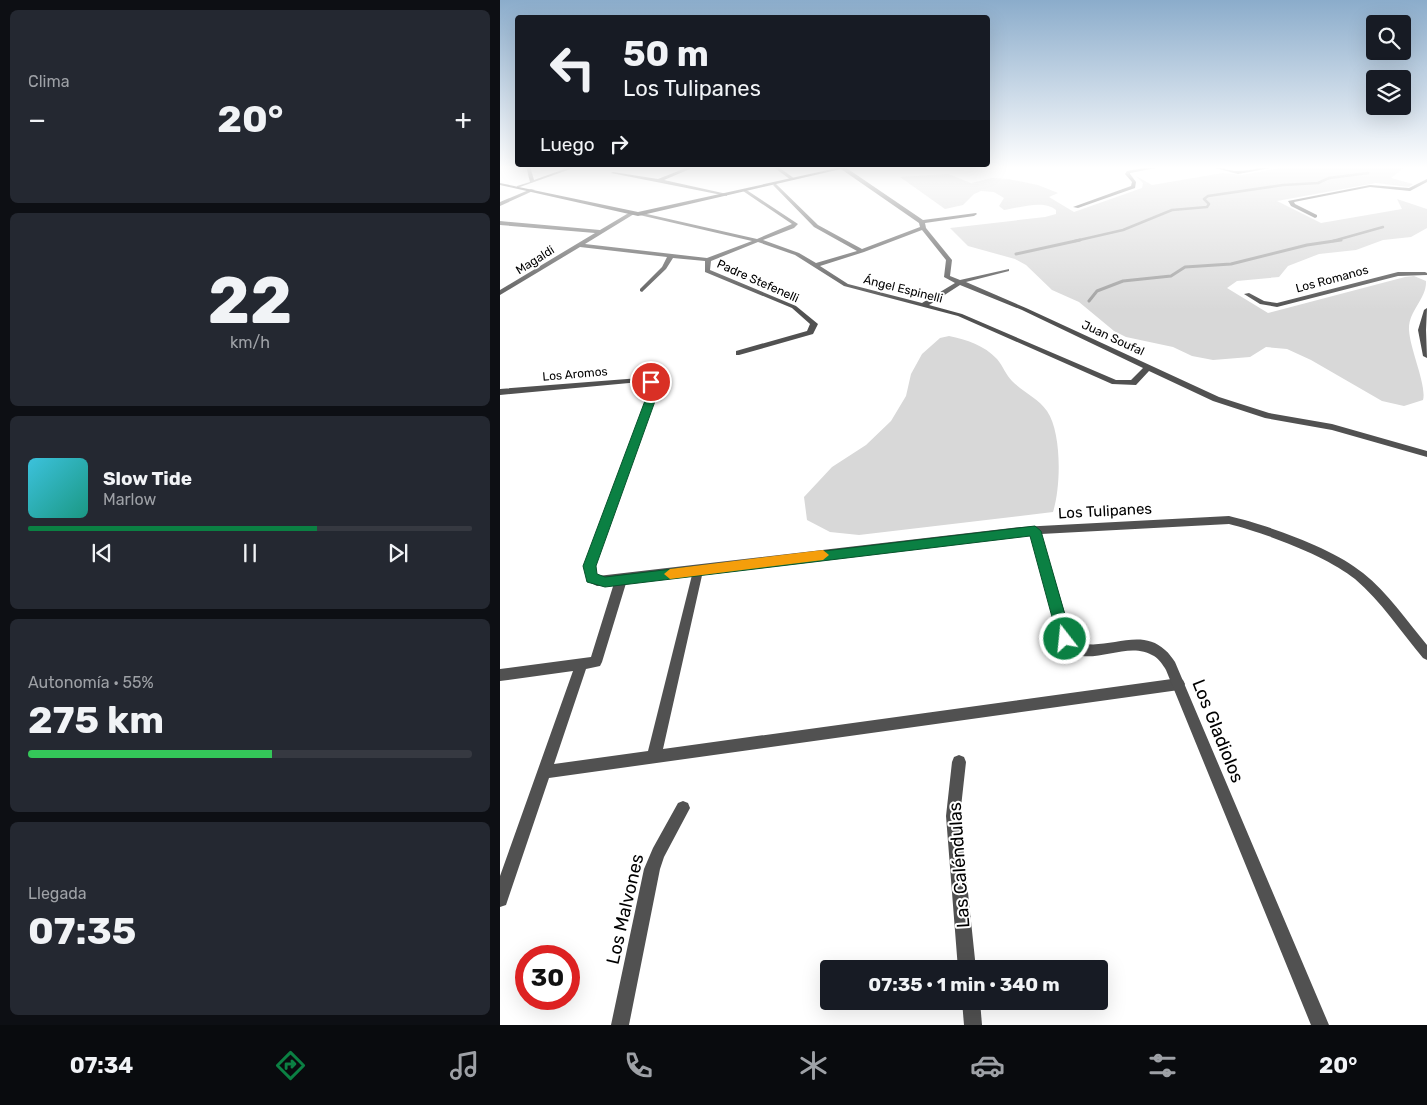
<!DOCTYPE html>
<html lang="es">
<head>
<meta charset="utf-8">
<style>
  :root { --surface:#171b24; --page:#242831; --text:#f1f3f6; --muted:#9ea1a6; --line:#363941; --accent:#0b8043 }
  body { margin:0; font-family:Rubik,sans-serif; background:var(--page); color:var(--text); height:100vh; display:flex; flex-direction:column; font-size:19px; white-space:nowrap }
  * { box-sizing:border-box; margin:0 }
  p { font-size:16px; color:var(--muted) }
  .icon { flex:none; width:28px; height:28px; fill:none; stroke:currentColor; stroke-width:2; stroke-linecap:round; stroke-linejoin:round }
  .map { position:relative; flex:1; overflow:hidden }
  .panel { display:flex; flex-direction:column; gap:10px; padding:10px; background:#0d0f14; width:500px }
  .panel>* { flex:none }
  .top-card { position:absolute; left:15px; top:15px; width:475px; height:152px; border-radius:5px; box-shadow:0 5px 20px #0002; background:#171b24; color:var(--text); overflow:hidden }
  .buttons { position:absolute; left:866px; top:15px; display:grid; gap:10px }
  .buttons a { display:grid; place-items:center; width:45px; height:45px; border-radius:5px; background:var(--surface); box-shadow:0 5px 20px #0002; font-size:25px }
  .speed { position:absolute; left:15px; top:945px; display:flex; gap:10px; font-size:25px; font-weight:700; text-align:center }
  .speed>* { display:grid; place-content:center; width:65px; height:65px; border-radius:50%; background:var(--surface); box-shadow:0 5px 20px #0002; line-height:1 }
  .speed .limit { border:8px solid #d22; background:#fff; color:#111 }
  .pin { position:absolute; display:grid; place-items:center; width:42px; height:42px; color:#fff; margin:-21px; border:2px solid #fff; border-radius:50%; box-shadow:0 1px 5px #0007 }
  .me { position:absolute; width:55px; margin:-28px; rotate:344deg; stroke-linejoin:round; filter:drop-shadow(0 0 4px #0008) }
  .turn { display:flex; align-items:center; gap:18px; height:105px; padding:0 25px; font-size:22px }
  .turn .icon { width:65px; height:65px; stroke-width:2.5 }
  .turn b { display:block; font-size:35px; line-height:42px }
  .then { display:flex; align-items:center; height:48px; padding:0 25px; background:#0003; gap:10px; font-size:19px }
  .big { font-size:38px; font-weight:700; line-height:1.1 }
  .panel .widget { flex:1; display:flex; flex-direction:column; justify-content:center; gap:8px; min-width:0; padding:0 18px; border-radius:8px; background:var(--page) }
  .panel .dial { align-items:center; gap:0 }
  .dial b { font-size:65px; line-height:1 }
  .song { display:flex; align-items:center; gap:15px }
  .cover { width:60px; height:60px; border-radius:8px; background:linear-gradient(135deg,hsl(190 70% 55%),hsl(170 70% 35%)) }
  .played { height:5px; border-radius:2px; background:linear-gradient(90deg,var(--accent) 65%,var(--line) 65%) }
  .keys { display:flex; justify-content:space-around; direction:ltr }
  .heat { display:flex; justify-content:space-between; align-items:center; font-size:28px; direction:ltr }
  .charge { height:8px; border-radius:4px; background:linear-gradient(90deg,#34c759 55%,var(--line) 0) }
  .trip { position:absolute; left:320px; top:960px; width:288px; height:50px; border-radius:5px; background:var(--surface); box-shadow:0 5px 20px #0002; font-weight:700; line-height:50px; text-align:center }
  .menu { display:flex; height:80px; justify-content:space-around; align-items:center; background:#090b0e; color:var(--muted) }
  .menu .icon { width:35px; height:35px }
  .menu .active { color:var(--accent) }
  .menu b { font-size:22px; color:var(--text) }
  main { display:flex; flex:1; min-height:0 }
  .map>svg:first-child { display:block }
</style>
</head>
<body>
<main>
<section class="panel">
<div class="widget"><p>Clima</p>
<div class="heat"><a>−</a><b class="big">20°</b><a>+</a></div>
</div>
<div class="widget dial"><b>22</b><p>km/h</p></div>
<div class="widget">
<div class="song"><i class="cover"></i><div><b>Slow Tide</b><p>Marlow</p></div></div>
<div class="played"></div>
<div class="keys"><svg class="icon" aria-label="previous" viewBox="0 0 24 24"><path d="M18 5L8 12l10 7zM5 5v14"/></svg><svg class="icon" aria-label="pause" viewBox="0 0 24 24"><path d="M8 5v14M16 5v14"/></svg><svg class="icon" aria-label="next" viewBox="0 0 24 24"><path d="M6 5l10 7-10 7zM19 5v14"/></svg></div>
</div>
<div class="widget"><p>Autonomía · 55%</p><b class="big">275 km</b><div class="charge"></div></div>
<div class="widget"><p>Llegada</p><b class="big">07:35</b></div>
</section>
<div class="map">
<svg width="927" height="1025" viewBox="0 0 927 1025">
  <rect width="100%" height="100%" fill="#fff"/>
  <g fill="#d8d8d8">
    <path d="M790,166L905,167L891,178L913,184L909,187L876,183L777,201L821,223L902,209L897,199L927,209V228L911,237L883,240L856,250L819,254L788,266L779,277L737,281L727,288L768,313L905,277L914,276L926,281C927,299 908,311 909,330C910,349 927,386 923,400L904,406L882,401L811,360L787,349L766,347L750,357L713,360L692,356L673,347L626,337L614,331L579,302L552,290L526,265L515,259L468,246L450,228L545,217L556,214V210C544,199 519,208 504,210L499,206L504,198L494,192L481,191L474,194L463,205L445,209L400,177L448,174L471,183L492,178L508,179L538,185L558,193L549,197L574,212L642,188L643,183L636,176L652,185L723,173L742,175Z"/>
    <path d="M449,336C467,340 484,345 497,359C503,366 506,375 512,381C523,392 538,398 547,411C562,433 561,487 553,512L359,535L330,532L307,520L304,497L332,467L366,445L391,421L406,396L411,374L422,354L440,338Z"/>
  </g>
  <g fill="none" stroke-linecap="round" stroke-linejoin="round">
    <g stroke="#9f9f9f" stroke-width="2.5">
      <path d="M575,241L623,230L672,210L707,207L709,204L704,199L708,196L783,185L818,183L829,178L868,173"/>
      <path d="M833,241L883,227"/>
    </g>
    <g stroke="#9f9f9f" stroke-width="3">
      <path d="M516,254L580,240"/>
      <path d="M589,301L597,291L623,281L671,276L685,267L731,264L807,245L841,240"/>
    </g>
    <path fill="#515151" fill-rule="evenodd" d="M198,566L202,568L203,571L163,749L679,678L683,680L685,684L683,688L679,690L49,778L8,899L6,905L0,907V876L73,671L0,681V669L91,657L115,580L117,577L121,575L125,577L127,580L102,662L100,666L86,669L54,764L148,751L193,571L194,568Z"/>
    <g fill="#515151" fill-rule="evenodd">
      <path d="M26,166H30L34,180L73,166H79L17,188V186L30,182Z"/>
      <path d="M191,166H197L164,180L227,194V196L111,173L113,172L158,179Z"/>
      <path d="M272,166H277L295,179L291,180Z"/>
      <path d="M656,166H666L630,173V174L636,182L635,188L578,208L573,207L631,186L632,182L625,174L627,171Z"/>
      <path d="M708,166C719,166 730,172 740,171C754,170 767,166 781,166L738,174Z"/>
      <path d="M341,167H345L423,220L476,213L477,214L474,216L425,223L426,228L452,260L450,276L460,280L509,269V271L466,282L526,308L719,397L769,413L832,424L927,451V457L832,430L765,418L713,401L649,371L636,385L612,384L458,316L344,286L295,255L258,242L211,261L210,270L296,306L318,324L313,334L239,355H236V351L307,331L310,324L292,308L205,272V261L173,258L166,269L142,292L140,291V289L162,267L167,257L80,247L0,295V290L95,233L0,225V221L100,230L132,211L135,213L134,214L85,244L207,258L252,241L135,214L138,212L257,239L292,224L243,191L245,189L298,224L294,228L263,240L299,253L316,263L357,251L314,227L273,185L275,183L318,225L362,249L420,227L419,223L341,169ZM422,230L446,260L444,277L455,283L422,303L348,284L320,266L364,252ZM460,285L522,310L643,368L631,380H616L462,314L429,305Z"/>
      <path d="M927,179V182L910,191L870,187L794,202L795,204L817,215V217L815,218L791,206L788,201L870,185L909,188Z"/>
      <path d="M31,189L35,190L0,206V202Z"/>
      <path d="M898,272H925L927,273V275L898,276L777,307L760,304L744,294L749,293L764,301L777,303Z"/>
      <path d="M927,308L926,330L927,358L923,356L918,330L924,310Z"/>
      <path d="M140,378L156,382L158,390L94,566L96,575L98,576L521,527L729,516C767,525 833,548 863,573C888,593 907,621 927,645V660L923,658C901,632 881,601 855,579C827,556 765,533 729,524L541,534L573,640C602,655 638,625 665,650C669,653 672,658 675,662L829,1025H811L666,670C663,665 659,659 654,656C632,642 605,659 581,656C575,655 569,651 564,648L531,535L97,586L87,581L84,566L150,390L149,385L140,382L0,395V389Z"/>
      <path d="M459,755L464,757L466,762L460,816L476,969H458L446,816L452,762L454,757Z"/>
      <path d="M183,801L188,803L190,808L164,857L160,869L129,1025H111L144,869L153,848L178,803Z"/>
      <path d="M462,1001H480L482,1025H464Z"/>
    </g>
    <path fill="#1e1e1e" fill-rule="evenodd" d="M346,166H354L138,216L0,185V183L138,212Z"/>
  </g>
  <linearGradient id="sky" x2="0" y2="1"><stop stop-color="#8baccb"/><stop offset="0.54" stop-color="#fff"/><stop offset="1" stop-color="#fff" stop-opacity="0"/></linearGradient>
  <rect width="927" height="310" fill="url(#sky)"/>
  <path fill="#0b8043" stroke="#07532c" d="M148,380H154L159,390L96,566L97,574L105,577L535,526L541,531L572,639L570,643L565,645L560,643L558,639L530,536L105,587L87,582L83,566L149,390Z"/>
  <path fill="#f59e0b" d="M323,550L329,555L323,560L170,579L164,574L170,569Z"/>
  <g text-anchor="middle" stroke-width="4" stroke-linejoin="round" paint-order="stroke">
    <g font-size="12" fill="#000" stroke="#fff">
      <text transform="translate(35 260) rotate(-32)" y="4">Magaldi</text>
      <text transform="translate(832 279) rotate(-15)" y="4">Los Romanos</text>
      <text transform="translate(258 281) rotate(24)" y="4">Padre Stefenelli</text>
      <text transform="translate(403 289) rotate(14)" y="4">Ángel Espinelli</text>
      <text transform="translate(613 338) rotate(25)" y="4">Juan Soufal</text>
      <text transform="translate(75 374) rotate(-5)" y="4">Los Aromos</text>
    </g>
    <g font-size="15" fill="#000" stroke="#fff">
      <text transform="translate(605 511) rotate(-3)" y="5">Los Tulipanes</text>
    </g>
    <g font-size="18" fill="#000" stroke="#fff">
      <text transform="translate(718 731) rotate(68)" y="6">Los Gladiolos</text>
      <text transform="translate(459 865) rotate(-94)" y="6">Las Caléndulas</text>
      <text transform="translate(125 909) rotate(-77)" y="6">Los Malvones</text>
    </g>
  </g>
</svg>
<div class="buttons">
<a><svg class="icon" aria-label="search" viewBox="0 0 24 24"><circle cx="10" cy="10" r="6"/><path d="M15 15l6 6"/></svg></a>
<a><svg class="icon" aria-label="layers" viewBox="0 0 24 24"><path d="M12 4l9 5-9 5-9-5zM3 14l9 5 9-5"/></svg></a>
</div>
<div class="speed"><div class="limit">30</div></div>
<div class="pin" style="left:151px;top:382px;background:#d93025"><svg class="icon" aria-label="arrive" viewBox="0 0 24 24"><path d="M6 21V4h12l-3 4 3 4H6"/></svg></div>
<svg class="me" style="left:565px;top:639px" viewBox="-20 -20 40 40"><circle r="17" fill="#0b8043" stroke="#fff" stroke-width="3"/><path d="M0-11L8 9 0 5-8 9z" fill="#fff"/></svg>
<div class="trip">07:35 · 1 min · 340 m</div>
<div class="top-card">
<div class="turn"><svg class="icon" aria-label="left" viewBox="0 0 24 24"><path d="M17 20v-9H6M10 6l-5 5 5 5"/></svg><div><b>50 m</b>Los Tulipanes</div></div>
<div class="then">Luego<svg class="icon" aria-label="right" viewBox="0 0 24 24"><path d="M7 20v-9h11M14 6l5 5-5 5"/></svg></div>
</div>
</div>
</main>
<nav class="menu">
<b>07:34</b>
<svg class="icon active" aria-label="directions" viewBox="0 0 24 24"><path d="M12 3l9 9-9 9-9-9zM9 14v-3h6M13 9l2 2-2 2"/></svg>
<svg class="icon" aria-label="music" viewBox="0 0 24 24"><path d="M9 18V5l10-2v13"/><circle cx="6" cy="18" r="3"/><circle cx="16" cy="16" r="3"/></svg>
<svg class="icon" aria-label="phone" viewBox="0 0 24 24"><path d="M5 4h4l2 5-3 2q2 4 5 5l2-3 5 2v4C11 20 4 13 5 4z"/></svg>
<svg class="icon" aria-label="climate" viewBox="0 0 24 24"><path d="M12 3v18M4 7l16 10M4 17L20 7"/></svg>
<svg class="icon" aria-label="car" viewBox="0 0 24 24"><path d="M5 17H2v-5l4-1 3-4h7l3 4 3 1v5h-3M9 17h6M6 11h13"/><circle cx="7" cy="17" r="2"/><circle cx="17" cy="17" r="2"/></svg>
<svg class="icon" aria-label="filters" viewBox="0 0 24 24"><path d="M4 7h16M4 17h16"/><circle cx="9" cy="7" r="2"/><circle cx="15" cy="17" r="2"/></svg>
<b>20°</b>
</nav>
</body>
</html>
